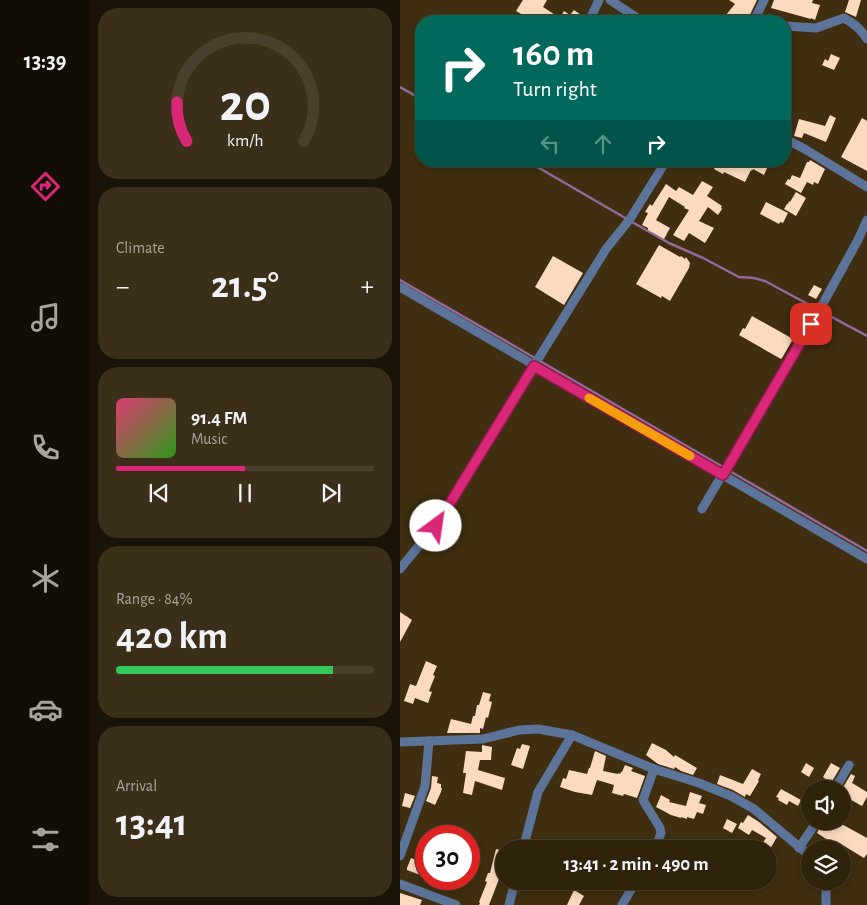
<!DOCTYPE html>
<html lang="en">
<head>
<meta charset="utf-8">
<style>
  :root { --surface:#2f230c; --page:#3b2f1a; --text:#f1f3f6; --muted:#a7a49d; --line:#4a402d; --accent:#db2777 }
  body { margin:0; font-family:"Alegreya Sans",sans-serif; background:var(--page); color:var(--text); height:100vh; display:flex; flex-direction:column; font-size:19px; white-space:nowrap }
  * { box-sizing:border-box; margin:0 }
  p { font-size:16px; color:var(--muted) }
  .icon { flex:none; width:28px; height:28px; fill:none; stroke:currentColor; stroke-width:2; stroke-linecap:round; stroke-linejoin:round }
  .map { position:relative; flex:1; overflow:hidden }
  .details { display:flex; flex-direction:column; gap:8px; padding:8px; background:#1a1307; width:310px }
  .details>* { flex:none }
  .guide { position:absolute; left:15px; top:15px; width:376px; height:152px; border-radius:20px; box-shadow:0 2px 8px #0003,0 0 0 1px var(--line); background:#00695c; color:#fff; overflow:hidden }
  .controls { position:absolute; left:401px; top:780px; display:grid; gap:10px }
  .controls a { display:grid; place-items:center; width:50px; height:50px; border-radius:50%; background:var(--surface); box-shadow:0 2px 8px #0003,0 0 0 1px var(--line); font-size:25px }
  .speed { position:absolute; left:15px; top:825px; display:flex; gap:10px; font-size:25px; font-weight:700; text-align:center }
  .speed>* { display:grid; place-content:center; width:65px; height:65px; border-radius:50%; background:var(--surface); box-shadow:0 2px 8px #0003,0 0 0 1px var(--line); line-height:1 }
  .speed .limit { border:8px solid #d22; background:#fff; color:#111 }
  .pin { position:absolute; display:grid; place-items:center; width:42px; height:42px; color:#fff; margin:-21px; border-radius:10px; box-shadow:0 2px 8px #0006 }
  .me { position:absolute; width:55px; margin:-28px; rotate:31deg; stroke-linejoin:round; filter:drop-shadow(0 0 4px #0008) }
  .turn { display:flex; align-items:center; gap:18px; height:105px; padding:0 15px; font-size:22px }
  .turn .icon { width:65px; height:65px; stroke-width:2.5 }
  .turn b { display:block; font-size:35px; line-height:42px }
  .lanes { display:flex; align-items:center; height:48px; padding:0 15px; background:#0003; justify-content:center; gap:25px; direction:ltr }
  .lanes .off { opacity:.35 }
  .big { font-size:38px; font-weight:600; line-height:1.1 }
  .details .tile { flex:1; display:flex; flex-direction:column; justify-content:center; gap:8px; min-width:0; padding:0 18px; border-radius:20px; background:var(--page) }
  .details .dial { align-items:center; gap:0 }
  .dial svg { height:130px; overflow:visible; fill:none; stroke:var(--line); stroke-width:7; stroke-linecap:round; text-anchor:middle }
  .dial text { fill:var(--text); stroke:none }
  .song { display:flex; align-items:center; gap:15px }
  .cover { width:60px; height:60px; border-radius:8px; background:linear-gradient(135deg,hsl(340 70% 55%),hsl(110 70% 35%)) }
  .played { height:5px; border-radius:2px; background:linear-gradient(90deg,var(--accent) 50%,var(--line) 50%) }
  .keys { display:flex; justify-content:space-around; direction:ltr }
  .heat { display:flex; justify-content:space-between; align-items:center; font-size:28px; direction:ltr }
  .charge { height:8px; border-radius:4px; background:linear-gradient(90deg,#34c759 84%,var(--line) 0) }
  .trip { position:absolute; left:95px; top:840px; width:282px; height:50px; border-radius:25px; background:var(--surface); box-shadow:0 2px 8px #0003,0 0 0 1px var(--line); font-weight:600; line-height:50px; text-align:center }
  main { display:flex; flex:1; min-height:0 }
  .tab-bar { display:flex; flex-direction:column; width:90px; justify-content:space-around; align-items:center; background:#130e05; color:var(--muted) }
  .tab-bar .icon { width:35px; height:35px }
  .tab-bar .active { color:var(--accent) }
  .tab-bar b { font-size:22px; color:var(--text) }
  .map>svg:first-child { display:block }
</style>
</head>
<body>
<main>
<nav class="tab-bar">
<b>13:39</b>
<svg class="icon active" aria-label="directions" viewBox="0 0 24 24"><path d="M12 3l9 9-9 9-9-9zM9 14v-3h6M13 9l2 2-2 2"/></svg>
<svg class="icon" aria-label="music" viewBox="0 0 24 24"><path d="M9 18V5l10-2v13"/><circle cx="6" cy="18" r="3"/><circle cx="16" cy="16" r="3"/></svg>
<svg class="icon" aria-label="phone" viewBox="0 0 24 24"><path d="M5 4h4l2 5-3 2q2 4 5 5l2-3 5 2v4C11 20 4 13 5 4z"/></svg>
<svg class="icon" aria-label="climate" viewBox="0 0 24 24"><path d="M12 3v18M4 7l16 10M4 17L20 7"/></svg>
<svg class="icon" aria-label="car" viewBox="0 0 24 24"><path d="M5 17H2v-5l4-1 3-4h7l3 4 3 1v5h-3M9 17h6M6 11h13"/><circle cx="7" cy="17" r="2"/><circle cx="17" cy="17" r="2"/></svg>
<svg class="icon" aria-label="filters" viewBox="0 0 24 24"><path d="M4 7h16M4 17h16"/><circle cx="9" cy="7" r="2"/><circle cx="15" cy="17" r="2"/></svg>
</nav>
<section class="details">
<div class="tile dial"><svg viewBox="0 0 100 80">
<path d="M14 69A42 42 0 1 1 86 69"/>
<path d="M14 69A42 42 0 0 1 8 45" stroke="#db2777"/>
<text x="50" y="56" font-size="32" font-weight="700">20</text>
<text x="50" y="72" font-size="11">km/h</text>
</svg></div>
<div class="tile"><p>Climate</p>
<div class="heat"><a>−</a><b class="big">21.5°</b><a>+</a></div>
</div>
<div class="tile">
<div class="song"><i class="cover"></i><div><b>91.4 FM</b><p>Music</p></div></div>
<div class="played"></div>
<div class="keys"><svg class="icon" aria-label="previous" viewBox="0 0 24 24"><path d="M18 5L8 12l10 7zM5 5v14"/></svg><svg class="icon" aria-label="pause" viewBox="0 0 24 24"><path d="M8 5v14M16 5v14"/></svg><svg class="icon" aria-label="next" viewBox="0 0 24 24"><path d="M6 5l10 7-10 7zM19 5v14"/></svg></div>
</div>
<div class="tile"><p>Range · 84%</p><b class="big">420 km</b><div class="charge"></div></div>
<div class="tile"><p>Arrival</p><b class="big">13:41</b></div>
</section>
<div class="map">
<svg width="467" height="905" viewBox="0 0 467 905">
  <rect width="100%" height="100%" fill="#3f2f10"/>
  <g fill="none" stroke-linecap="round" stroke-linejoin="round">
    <g stroke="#93699c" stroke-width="2.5">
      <path d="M0,87L21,99"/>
      <path d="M127,161L227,219"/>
      <path d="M232,222L269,243L303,258L339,277L354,278L365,281L467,336"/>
      <path d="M0,280L135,358"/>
      <path d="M140,361L323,467"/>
      <path d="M328,470L467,551"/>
    </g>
  </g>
  <g fill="#fbdabf">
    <path d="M123,0H147L143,7L160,18L164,11L170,15L174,10L181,15L177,20L178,21H133L116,11Z"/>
    <path d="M329,0H357L347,21H316L322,14L325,16L335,4Z"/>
    <path d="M374,0H413L412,3L420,5L415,20L411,18V19L371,8Z"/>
    <path d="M449,0H461L456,17L445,12Z"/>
    <path d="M431,54L440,58L434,70L422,65L425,59L428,61Z"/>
    <path d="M430,115L436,118L426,142L404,133L402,138L394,136L399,119L425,126Z"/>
    <path d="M462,118L467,121V171L441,157Z"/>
    <path d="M410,160L425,169L418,184L414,182L413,185L407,182L401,193L385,184L388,179L390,180L392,175L400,178L407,162H409Z"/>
    <path d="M318,161H370L364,175L353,169L352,171L351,170L345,182L324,172L323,174L314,169Z"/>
    <path d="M302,181L313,187L307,196L322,206L321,207L322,209L318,215L308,207L299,221L314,228L305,243L289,233L284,241L273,235L289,210L284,208L285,207L269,197L256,220L270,228L264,239L248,230V228L242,225L248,213L245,212L250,204L252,206L266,184L276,191L279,187L293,195Z"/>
    <path d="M396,192L406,198L396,216L384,209L387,204H388L389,201L390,202Z"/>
    <path d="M366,202L388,213L383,223L380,222L379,224L360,214Z"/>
    <path d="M259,245L280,257L281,256L285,259L286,257L290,263L289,268L270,301L262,296L261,298L236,284Z"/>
    <path d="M153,256L183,273L164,305L135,287Z"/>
    <path d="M414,285L422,289L416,299L408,295Z"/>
    <path d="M352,316L393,339L382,358L381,359L339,335L343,328L345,329Z"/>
    <path d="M0,612L12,620L0,642Z"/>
    <path d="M26,661L37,666L33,675L35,676L29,691L32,692L28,703L15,698L13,704L4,701L10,684L16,686Z"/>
    <path d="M83,692L91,694L89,701L92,702L88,718L86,717L83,729L80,728V733H47L51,719L71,724L73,716H75L77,705H79Z"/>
    <path d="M252,743L266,750L274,757L275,755L297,768L293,775L281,771L275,767L274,769L258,764L246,755Z"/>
    <path d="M122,744L130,746L123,769L111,765L117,748L120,749Z"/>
    <path d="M82,745L92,747L91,760H80L78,770L105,778L102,790L75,781L72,795L63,793L66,773H63L66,751L82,752Z"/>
    <path d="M195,751L206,756L203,771L218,774V773L220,774L221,772H222L225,765L233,768L231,771L245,776L237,798L224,794L223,796L212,793L214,785L197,780L192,795L175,792L160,787L163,778L166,779L169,770L187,774L189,768H190Z"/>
    <path d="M406,763L414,768L409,777L401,772Z"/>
    <path d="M431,763L440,768L431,783L423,777Z"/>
    <path d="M352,769L361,774L358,780L359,781L350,796L346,794L345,797L333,790L317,784L320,775L343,784Z"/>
    <path d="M451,774L455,776L452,783L467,792V797L462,806L442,795V789Z"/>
    <path d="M32,776L38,777L37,783L41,784V788H42L41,792L35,805L26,801L31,788Z"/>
    <path d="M381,789L401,800L398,806L389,801L387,805L378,800L379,798L376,797Z"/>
    <path d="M290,792L302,796L299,803L306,805L303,814L297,812L294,819L287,817V819L281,817V818L271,815L256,807L261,795L270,800L269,802L286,806Z"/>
    <path d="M5,793L15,796L10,808L2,806Z"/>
    <path d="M348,815L359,822L377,837L370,849L362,844L366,838L352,830L349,835L338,828L341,822L343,823Z"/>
    <path d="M327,819L337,824L332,833L323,828Z"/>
    <path d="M423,821H436L467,838V854L464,858L436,841L434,844L417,833Z"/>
    <path d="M96,849L104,851V861L99,879L89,905H79L80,903L79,902L87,882L85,881L88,873H90Z"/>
    <path d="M11,858L26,864L23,876L7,870V868Z"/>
    <path d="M174,890L184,896L179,905H167Z"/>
    <path d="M0,893L22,900L20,905H0Z"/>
  </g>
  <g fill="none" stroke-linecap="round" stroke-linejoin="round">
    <g stroke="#5c739a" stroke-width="9">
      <path d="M210,0L242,21"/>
      <path d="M189,21L199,0"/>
      <path d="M354,21L364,0"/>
      <path d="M385,26L416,28L444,18C453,23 462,30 467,39"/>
      <path d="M385,139L403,148L467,187"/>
      <path d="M0,287L467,559"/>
      <path d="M302,509L421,307L458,240L467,220"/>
      <path d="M0,569L35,526L206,249L230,219L266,161"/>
      <path d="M0,742L83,739L119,730L138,729L172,735L254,769L299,783L331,796L354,809L410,856"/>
      <path d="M254,769L243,800L260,828L261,833L255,849"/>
      <path d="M435,789L449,765"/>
      <path d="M399,848L417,821"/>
      <path d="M123,849L138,792L172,735"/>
      <path d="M0,856L25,786L29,741"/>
      <path d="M426,881V905"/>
      <path d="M0,884L56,905"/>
      <path d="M109,905L115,881"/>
      <path d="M222,905L236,881"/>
    </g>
  </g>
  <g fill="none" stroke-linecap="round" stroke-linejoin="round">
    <defs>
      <path id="route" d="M36,526L134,366L323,475L411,324"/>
    </defs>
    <use href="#route" stroke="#8e194d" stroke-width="12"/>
    <use href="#route" stroke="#db2777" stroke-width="9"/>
    <path stroke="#f59e0b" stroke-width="9" d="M189,398L290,456"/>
  </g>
</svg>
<div class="controls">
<a><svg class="icon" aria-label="sound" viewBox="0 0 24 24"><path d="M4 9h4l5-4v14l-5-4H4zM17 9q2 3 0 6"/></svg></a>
<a><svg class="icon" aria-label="layers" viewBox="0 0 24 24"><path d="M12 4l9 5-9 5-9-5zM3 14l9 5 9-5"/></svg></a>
</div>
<div class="speed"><div class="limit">30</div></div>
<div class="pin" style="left:411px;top:324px;background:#d93025"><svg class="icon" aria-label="arrive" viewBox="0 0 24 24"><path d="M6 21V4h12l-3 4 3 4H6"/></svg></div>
<svg class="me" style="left:36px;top:526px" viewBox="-20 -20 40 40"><circle r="19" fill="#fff"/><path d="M0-13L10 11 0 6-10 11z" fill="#db2777"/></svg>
<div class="trip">13:41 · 2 min · 490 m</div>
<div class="guide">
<div class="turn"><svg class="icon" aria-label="right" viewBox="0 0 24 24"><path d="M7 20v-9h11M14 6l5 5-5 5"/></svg><div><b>160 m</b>Turn right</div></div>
<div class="lanes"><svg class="icon off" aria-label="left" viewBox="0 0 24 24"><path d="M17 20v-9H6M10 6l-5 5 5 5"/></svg><svg class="icon off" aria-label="ahead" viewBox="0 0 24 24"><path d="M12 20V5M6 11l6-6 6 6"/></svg><svg class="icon" aria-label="right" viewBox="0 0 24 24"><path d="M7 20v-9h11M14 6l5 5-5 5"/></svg></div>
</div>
</div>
</main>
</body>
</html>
